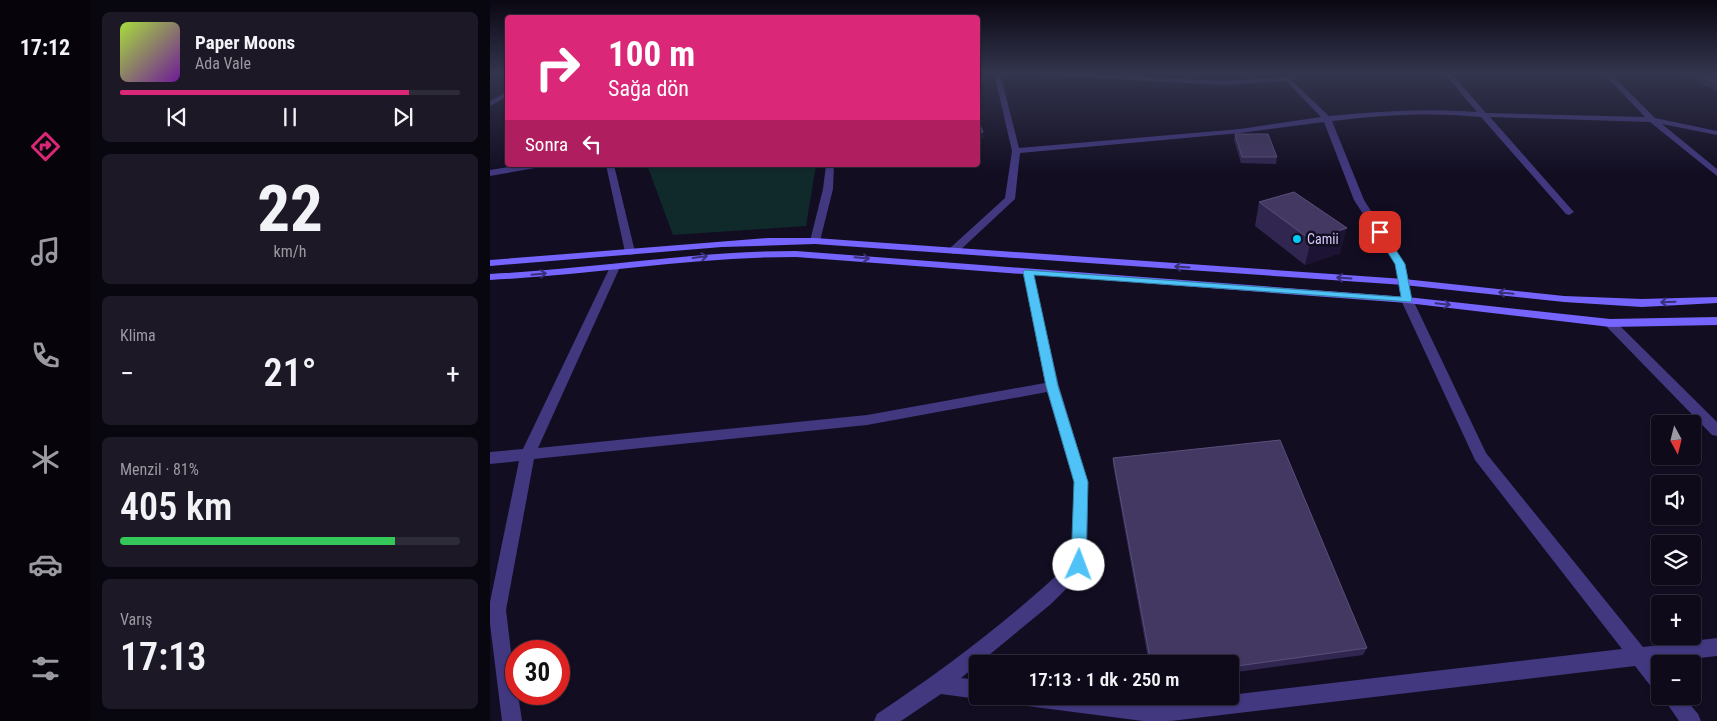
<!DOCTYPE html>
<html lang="tr">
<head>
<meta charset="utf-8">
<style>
  :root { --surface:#0e0a19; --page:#1c1826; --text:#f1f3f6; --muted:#9b9aa2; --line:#2e2b38; --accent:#db2777 }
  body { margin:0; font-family:"Roboto Condensed",sans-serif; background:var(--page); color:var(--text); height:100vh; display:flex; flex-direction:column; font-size:19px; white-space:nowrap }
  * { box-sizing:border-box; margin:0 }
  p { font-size:16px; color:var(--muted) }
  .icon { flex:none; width:28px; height:28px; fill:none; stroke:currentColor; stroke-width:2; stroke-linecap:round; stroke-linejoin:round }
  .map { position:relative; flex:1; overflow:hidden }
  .drawer { display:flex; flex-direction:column; gap:12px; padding:12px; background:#08060e; width:400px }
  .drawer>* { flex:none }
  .top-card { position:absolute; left:15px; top:15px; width:475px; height:152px; border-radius:5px; box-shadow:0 1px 4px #0004,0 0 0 1px var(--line); background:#db2777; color:#fff; overflow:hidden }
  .needle { width:32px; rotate:173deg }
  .buttons { position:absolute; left:1161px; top:415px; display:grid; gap:10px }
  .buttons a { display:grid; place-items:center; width:50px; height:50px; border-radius:5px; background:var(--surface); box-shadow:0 1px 4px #0004,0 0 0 1px var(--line); font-size:25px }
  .speed { position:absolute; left:15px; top:640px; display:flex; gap:10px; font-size:25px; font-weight:700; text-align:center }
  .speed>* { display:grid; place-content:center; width:65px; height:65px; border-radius:50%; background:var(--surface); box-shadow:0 1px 4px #0004,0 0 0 1px var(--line); line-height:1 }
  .speed .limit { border:8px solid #d22; background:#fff; color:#111 }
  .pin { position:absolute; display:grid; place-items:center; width:42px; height:42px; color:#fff; margin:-21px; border-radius:10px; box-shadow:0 2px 8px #0006 }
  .me { position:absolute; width:55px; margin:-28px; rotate:2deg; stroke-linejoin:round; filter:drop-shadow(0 0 4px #0008) }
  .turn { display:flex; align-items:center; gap:18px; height:105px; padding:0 20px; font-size:22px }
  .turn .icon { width:65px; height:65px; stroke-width:2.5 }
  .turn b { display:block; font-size:35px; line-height:42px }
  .then { display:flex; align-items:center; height:48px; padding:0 20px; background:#0003; gap:10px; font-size:19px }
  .big { font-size:38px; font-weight:600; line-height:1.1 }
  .drawer .widget { flex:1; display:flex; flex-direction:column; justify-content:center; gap:8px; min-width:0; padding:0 18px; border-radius:8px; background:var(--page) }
  .drawer .dial { align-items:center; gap:0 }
  .dial b { font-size:65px; line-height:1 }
  .song { display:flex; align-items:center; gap:15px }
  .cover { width:60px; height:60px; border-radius:8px; background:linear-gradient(135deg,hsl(80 70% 55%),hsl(280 70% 35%)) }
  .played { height:5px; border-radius:2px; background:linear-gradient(90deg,var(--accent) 85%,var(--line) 85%) }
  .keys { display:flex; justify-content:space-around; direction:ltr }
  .heat { display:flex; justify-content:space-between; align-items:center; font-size:28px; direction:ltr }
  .charge { height:8px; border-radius:4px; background:linear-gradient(90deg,#34c759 81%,var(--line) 0) }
  .trip { position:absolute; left:479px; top:655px; width:270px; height:50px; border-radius:5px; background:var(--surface); box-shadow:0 1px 4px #0004,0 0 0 1px var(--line); font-weight:600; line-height:50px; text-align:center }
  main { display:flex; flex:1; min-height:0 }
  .tab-bar { display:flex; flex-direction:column; width:90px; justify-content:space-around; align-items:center; background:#06040a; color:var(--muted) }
  .tab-bar .icon { width:35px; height:35px }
  .tab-bar .on { color:var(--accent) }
  .tab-bar b { font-size:22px; color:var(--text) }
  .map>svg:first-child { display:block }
</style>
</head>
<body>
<main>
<nav class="tab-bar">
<b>17:12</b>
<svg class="icon on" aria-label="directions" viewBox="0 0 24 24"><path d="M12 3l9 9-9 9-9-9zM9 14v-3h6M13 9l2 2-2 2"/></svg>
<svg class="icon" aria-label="music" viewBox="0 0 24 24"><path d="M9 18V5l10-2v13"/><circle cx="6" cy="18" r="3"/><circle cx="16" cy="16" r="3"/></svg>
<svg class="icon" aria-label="phone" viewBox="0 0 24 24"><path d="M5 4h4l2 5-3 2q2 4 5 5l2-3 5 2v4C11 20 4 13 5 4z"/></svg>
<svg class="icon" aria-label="climate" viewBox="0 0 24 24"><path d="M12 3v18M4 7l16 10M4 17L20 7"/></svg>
<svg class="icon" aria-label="car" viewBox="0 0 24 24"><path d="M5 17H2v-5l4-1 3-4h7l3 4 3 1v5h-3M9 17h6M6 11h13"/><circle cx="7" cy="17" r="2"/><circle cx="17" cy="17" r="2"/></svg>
<svg class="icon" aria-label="filters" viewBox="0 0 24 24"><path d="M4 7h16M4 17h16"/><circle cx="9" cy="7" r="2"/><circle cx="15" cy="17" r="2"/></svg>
</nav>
<section class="drawer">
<div class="widget">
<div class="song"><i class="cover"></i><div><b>Paper Moons</b><p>Ada Vale</p></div></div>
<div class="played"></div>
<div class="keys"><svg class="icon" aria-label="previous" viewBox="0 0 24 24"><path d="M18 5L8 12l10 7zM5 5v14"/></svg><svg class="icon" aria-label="pause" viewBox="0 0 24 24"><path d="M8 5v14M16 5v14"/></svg><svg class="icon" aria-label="next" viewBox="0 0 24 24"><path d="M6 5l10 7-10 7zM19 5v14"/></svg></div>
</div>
<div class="widget dial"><b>22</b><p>km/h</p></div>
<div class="widget"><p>Klima</p>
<div class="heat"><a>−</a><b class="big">21°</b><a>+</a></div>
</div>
<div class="widget"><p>Menzil · 81%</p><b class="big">405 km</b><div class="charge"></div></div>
<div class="widget"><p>Varış</p><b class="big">17:13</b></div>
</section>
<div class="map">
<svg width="1227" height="721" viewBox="0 0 1227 721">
  <rect width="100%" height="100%" fill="#120d21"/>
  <path fill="#10292b" d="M157,165H326L316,226L183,235Z"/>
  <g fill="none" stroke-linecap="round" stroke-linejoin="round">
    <g fill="#413880" fill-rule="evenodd">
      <path d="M504,73H510L529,148L750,129L831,117L796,81L732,85L550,75L547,73H584L732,81L798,77L839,116C889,111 937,108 987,112L954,73H961L996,113L1155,117L1113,73H1120L1165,118L1227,131V135L1172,124L1227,169V176L1160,122L1000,117L1082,210L1084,212L1079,215L1076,214L991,117C938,112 895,115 842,121L874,200L915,264L919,282L918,284L914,285L909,282L905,264L864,200L834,122L750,133L530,153L525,199L467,253L463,254L458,251L459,249L515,198L522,151Z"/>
      <path d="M18,91V96L0,106V101Z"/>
      <path d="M30,165H49L45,168L0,176V170Z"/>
      <path d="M116,165H124L145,252L144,254L140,255L135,252Z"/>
      <path d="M336,165H344L343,189L330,241L325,244L320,241L333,189Z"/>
      <path d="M125,264L130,267L48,448L377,415L555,383L533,272L534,270H542L569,386L598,482L597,565L595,570L561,604L471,678L488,680V696L495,697L488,699L451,694L411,721H384L387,714C455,669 521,619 581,562L584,482L557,392L377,425L44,459L16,610L26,694H28L32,721H12L0,624V602L29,461L0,464V452L33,449L120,267Z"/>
      <path d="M917,297L923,300L996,453L1153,647L1227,638V656L1167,663L1170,667V691L1163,689L1145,666L681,721H653L537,706L530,703L528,696H612L666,703L740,696V695L1132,649L985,460L911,300Z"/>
      <path d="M1120,319L1124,320L1227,422V436L1222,435L1116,326L1114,323Z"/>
      <path d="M1172,696H1193L1208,714L1211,721H1189Z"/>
    </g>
    <g fill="#7565fe" fill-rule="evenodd">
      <path d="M278,238H325L914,279L1074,296L1152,299L1227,297V303L1152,307L1074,302L914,285L325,244L232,247L0,266V260Z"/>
      <path d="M306,251L917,297L1120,319L1227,317V325L1120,327L917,303L306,257C204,257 102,275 0,280V274C102,269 204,251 306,251Z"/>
    </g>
  </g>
  <g fill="#31264f">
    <path d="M1191,73H1227V91Z"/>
    <path d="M745,134L787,157L786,164L751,163L744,140Z"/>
    <path d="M769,202L850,253L815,265L765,226Z"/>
    <path d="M623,458L877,648L873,655L740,673V664H659L623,465Z"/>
  </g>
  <g fill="#1d1435">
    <path d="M493,132L494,138L488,139V133Z"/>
    <path d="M857,228L850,253L815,265L821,240Z"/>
  </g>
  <g fill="#433862" stroke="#5a4f7b">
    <path d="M1205,73H1227V84Z"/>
    <path d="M488,120L493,132L488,133Z"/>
    <path d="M745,134H778L787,157H752Z"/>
    <path d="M804,192L857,228L821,240L769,202Z"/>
    <path d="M790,440L877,648L740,667V664H661L623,458Z"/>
  </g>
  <defs><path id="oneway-shaft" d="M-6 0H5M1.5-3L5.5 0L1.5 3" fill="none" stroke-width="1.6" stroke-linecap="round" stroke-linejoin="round" transform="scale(1.25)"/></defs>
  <g stroke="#3a3079">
    <use href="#oneway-shaft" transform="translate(210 257) rotate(-7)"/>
    <use href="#oneway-shaft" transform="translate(372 258) rotate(5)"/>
    <use href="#oneway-shaft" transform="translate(692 267) rotate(-176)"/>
    <use href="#oneway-shaft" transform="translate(49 274) rotate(-5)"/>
    <use href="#oneway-shaft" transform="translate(854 278) rotate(-176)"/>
    <use href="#oneway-shaft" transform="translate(1016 293) rotate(-174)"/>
    <use href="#oneway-shaft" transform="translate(1178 302) rotate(178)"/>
    <use href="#oneway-shaft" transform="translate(953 304) rotate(6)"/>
  </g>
  <linearGradient id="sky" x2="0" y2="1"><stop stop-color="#0a0712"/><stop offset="0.42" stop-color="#33354e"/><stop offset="1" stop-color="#33354e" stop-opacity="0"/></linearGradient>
  <rect width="1227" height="174" fill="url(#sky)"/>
  <path fill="#4fc3f7" stroke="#337fa1" d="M890,229L893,230L915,264L922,300L921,302L544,275L568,386L598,482L596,565L594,570L589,572L583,570L581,565L584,482L556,386L533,272L535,270L911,297L905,264L885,232Z"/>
  <circle fill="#01c9f6" stroke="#120d21" stroke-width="2" cx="807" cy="239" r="5"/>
  <g text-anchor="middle" stroke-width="5" stroke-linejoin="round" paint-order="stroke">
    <g font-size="14" fill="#d7cdff" stroke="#120d21" text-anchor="start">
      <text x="817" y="244">Camii</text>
    </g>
  </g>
</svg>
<div class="buttons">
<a><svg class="needle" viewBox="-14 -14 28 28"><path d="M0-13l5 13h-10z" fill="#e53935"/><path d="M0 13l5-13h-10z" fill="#9b9aa2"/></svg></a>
<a><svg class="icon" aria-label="sound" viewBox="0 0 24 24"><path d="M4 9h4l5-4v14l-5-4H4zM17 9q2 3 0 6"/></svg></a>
<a><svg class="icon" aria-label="layers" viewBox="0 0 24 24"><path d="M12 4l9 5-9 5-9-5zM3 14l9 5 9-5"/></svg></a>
<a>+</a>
<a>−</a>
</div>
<div class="speed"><div class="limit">30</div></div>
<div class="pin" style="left:890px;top:232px;background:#d93025"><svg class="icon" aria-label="arrive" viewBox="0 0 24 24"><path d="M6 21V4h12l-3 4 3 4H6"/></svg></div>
<svg class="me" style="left:589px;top:565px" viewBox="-20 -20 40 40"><circle r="19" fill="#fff"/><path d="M0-13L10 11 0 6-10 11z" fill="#4fc3f7"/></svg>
<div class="trip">17:13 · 1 dk · 250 m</div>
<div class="top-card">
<div class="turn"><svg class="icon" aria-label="right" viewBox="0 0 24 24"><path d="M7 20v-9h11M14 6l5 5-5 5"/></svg><div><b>100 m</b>Sağa dön</div></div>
<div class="then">Sonra<svg class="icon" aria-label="left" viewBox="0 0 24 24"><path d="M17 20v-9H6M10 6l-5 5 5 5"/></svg></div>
</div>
</div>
</main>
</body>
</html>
